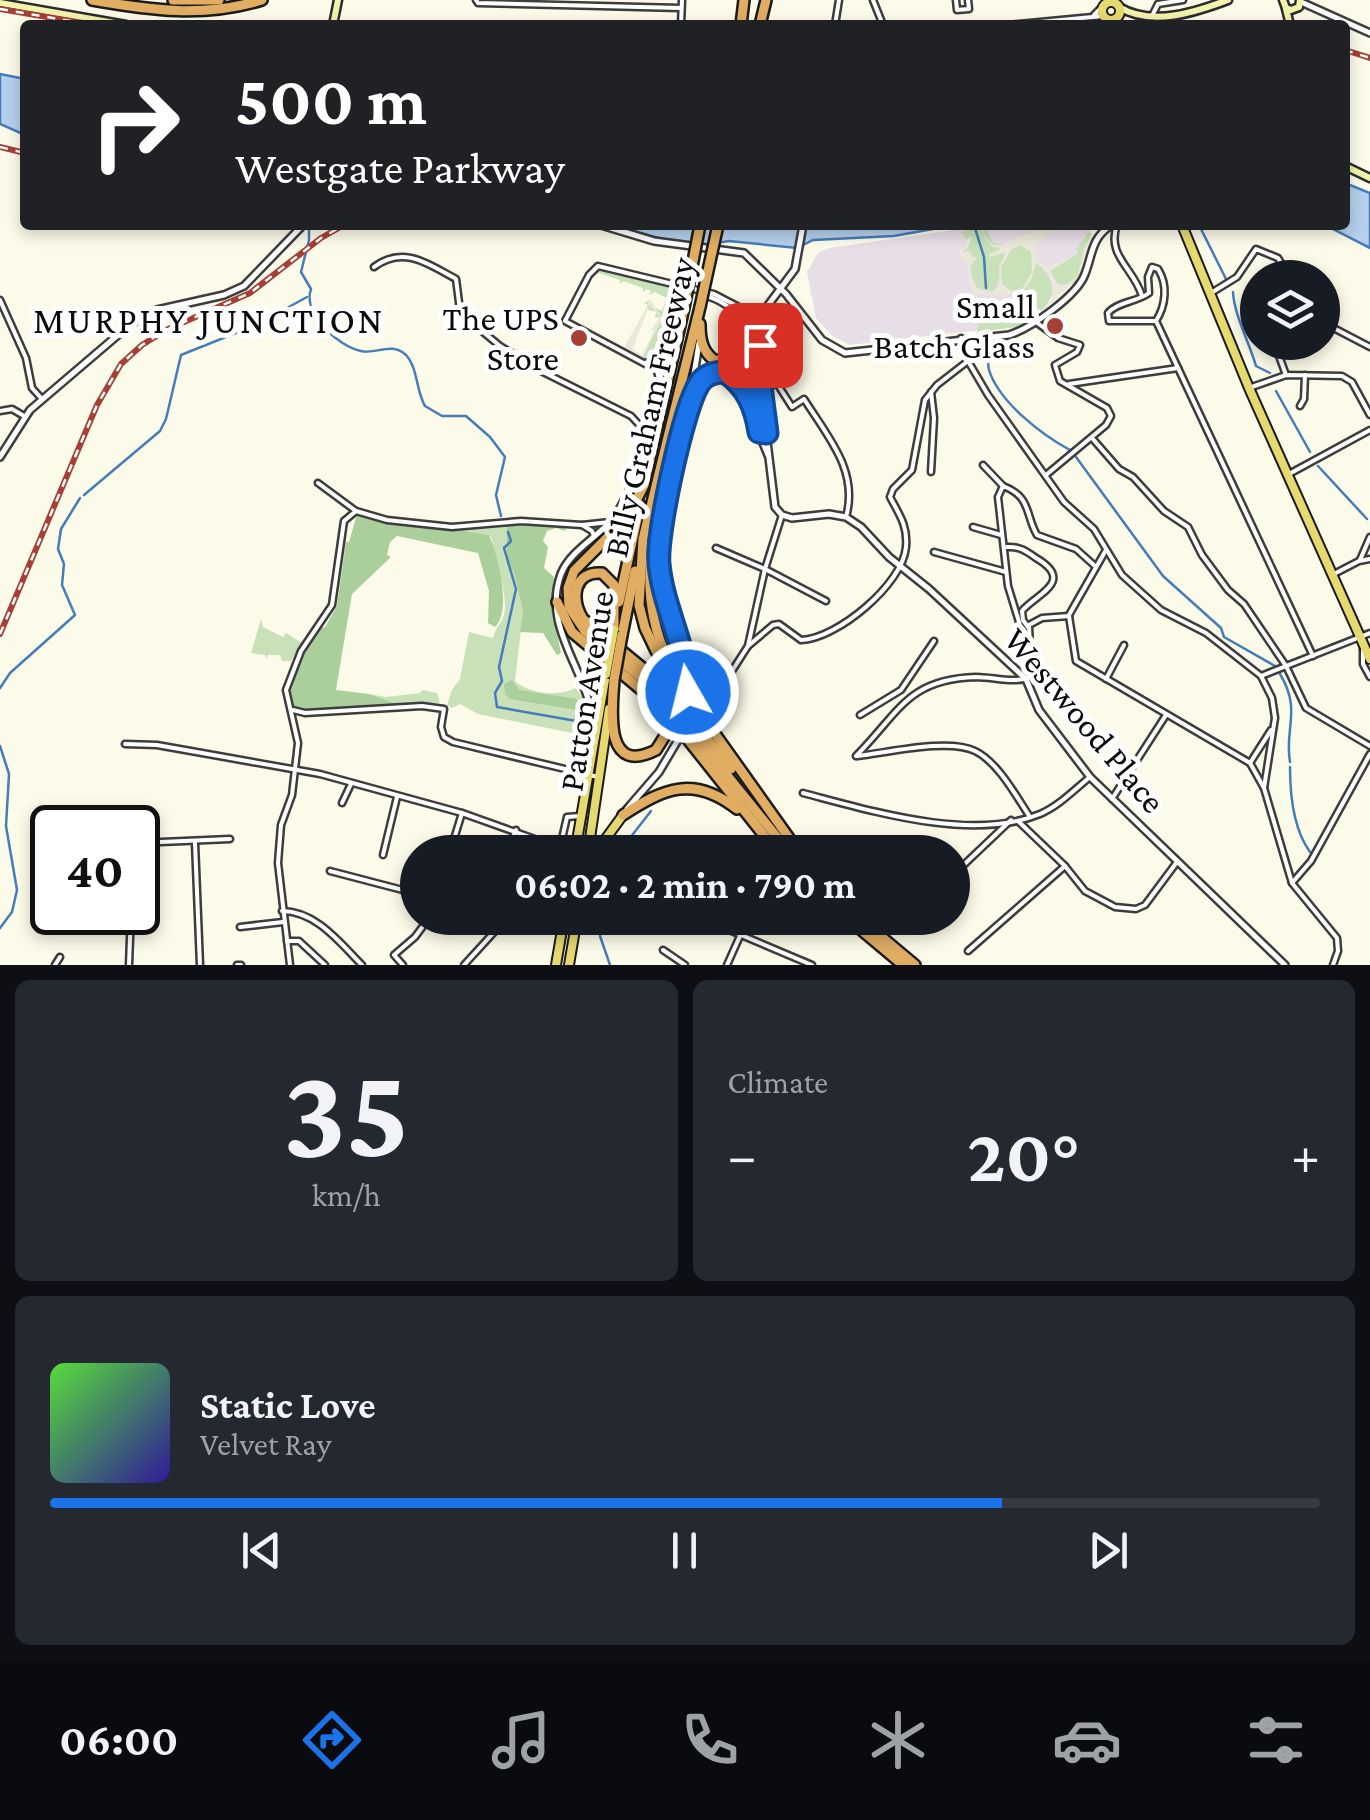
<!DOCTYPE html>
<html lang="en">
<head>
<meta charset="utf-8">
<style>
  :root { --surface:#171b24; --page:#242831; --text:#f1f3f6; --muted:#9ea1a6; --line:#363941; --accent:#1a73e8 }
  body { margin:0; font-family:"Crimson Pro",serif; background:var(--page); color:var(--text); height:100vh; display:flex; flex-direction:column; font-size:38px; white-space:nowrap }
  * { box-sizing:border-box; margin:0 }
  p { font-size:32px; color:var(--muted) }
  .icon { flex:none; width:55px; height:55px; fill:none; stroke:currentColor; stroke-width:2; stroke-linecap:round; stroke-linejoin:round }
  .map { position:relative; height:965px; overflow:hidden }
  .sheet { display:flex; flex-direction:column; gap:15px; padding:15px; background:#0d0f14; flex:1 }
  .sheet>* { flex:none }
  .hud { position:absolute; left:20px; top:20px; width:1330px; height:210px; border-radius:10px; box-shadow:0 5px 15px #0003; background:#202124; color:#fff; overflow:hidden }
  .tools { position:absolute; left:1240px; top:260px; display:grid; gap:20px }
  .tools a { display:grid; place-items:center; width:100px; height:100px; border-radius:50%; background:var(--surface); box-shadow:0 5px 15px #0003; font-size:50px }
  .speed { position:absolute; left:30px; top:805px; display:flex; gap:20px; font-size:50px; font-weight:700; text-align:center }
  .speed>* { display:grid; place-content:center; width:130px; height:130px; border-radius:50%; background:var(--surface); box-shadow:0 5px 15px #0003; line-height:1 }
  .speed .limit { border:5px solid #111; border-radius:15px; background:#fff; color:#111 }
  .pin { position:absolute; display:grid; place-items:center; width:85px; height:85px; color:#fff; margin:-42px; border-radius:20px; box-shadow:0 5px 15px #0006 }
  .me { position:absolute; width:110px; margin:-55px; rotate:352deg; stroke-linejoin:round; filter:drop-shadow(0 0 8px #0008) }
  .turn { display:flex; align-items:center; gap:35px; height:210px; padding:0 50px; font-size:45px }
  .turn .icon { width:130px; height:130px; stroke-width:2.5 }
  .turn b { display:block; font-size:70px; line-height:85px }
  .big { font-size:75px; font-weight:700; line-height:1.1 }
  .sheet .tile { flex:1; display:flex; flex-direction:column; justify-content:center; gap:15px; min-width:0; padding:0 35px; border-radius:15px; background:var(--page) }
  .sheet .dial { align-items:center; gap:0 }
  .dial b { font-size:130px; line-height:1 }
  .song { display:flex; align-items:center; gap:30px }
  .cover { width:120px; height:120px; border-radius:15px; background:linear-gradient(135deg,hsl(110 70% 55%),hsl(250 70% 35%)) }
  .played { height:10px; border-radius:5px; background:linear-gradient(90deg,var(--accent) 75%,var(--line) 75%) }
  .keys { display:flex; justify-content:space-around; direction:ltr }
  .heat { display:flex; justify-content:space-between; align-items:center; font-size:55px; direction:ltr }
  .sheet .tiles { flex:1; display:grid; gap:15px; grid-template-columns:1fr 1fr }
  .tile:last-child { grid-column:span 2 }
  .trip { position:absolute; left:400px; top:835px; width:570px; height:100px; border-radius:50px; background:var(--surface); box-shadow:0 5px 15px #0003; font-weight:700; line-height:100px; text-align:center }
  .dock { display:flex; height:160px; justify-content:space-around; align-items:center; background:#090b0e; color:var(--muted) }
  .dock .icon { width:70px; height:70px }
  .dock .selected { color:var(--accent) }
  .dock b { font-size:45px; color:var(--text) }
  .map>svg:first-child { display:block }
</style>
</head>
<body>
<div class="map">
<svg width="1370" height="965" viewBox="0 0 1370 965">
  <rect width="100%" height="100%" fill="#fcfbe9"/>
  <path fill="#e8dee7" d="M988,225H1097L1092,228L1081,250L1075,276L1026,320L981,330L849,345L831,335L816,318L807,272L818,253L829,248Z"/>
  <g fill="#c8e1b8">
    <path d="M980,227L982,232L990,228L988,232L993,243L1005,244L993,245L981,234L993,247L1006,246C1006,250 998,288 994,292L977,288L969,269L977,258L972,257L970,251L961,252L967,249L972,236L966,240L962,232Z"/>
    <path d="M1089,232L1092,234C1081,251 1083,272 1074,284L1059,285L1050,270L1079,252L1076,249Z"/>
    <path d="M1021,245L1031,252C1035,268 1032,288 1013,292L1002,284C998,268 1003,250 1021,245Z"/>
    <path d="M1035,262C1054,277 1059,294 1041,311L1032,302L1015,297L1014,294L1028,285Z"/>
    <path d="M600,267L679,290C676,306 666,362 647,360C640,359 631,353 624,350L642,358L662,318L655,317L656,312L646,309L648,305L644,303L650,300L648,304L662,311L666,298L655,292L649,295L651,291L647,289L643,292V288L623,281L620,284V280L599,273L595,275L594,269Z"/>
    <path d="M1025,305L1037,315L1019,327L977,332L979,316V320L985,321L987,318L990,322H996L997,319L999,322H1011L1014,318L1019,321Z"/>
    <path d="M507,525V560L514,573L523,612L515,681C529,694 559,697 575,688L586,702L587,736L478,714L460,704L452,708L447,705L452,690L460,679L469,632L493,638C495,628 501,624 504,615C509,590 493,563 492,539L489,535L464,533L462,530Z"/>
    <path d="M261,619L263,627L283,637L286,633L302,643L291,661H282L280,655H268L267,659L265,655L251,653Z"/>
    <path d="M422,690L437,693L440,703L403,706L369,694L386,697L420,693Z"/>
  </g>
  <g fill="#abcf9a">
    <path d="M357,514L489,535C498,555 512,611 495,627L488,623L489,591L478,553L397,536L390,542L387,555L391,557L352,594L336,690L369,694L403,706L298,709L292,707L290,686L302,652L318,629L325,627L337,606L346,542H349Z"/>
    <path d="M540,523L566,527L565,531L556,528L547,531L543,541L548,547L544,568L554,577L552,610L561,653L557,655L543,633L520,632L523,612L514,573L507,560V525Z"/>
    <path d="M512,680L519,690L577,699V710L510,699L505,694L504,684Z"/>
  </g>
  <g fill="#eae8da" fill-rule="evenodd">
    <path d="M1071,225L1048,235L1036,247L1037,261L1049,267L1079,253L1050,271L1056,283L1065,286L1078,275L1084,248L1092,235L1079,276L1056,299L1042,312L1052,298L1053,286L1048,273L1036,262L1031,281L1021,292L1005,295L977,294L979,298L973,308L978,318L975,316L972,309L973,292L968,275V263L960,258L959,249H964L967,243L961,232L966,240L972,236L968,247L961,252L971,253L972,257H977L970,266L972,280L977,288L991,293L1000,286L999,267L1006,252L990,257L989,254L1001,249L991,246L982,233L991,244L999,247L1026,233ZM1021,245L1031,252L1032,272L1022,289L1011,291L1002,284L1001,267L1011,250Z"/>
    <path d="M651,300L662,318L642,358L623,349ZM649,305L660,317L651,330L654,331L642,355L633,349Z"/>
  </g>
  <g fill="#b5d0ec" stroke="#467cb9" stroke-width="2.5">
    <path d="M0,74L25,79V135L0,124Z"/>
    <path d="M1345,183L1370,193V248L1325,225H1345Z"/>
    <path d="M613,225H955L894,236L813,240L797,248L729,241L705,245L662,239Z"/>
  </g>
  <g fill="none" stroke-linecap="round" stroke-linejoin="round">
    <g stroke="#467cb9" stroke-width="2.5">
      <path d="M309,225V240L301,272L311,289C302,314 338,346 361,351C377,355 391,341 406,355C418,368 416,391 425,406L442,416H466L490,437L505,457L496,495L501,516"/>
      <path d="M974,225L984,257L986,288"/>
      <path d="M1199,225L1226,279"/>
      <path d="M1233,292C1234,314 1249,342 1256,366L1270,373"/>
      <path d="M990,345C989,353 987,363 989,370C999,402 1042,435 1070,450"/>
      <path d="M1276,391L1310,452"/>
      <path d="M1076,457L1163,576L1221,628L1224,637L1275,666"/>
      <path d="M1318,466L1367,519"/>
      <path d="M84,495L160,431L166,419L181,355L256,325L307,297"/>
      <path d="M508,532L511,541L504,548L516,589L499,667L502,681L495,693L497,707L582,722"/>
      <path d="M1280,674C1302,710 1284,729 1290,762"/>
      <path d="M0,688L10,673L75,615L62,585L64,564L58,549L61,529L80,498"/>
      <path d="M0,746L9,774L6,826L17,890L12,912L0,928"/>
      <path d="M1290,767C1290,794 1294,830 1310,852"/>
      <path d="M619,852L651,811"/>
      <path d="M601,918L600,936L610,965"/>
    </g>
    <defs>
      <g id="minor">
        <path d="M476,0L478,3L681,8"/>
        <path d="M873,0L883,25"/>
        <path d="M956,0L957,10L969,9L968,0"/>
        <path d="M1153,14L1158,4L1183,0"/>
        <path d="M1094,15L1102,7"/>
        <path d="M681,25L682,0"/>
        <path d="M835,25L839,0"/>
        <path d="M1008,25L1103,16"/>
        <path d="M1117,225C1106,256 1134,268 1142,296"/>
        <path d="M374,267C404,245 428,264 456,279L460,310L465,317L500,346L539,370L631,416L645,431"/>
        <path d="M1152,267L1158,269C1168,285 1166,305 1156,321H1109L1108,313C1117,302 1137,302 1149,293L1148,277Z"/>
        <path d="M1211,293L1237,277L1256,249L1278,258L1290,278"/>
        <path d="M704,295C736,305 760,331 729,360"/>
        <path d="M0,300L26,358L32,388L42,399"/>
        <path d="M1156,321L1313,656"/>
        <path d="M1036,322L1058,338L1080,345L1077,352L1055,365L1060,381L1107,408L1111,416L1106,425L1046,475"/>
        <path d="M1322,322L1370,347"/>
        <path d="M961,338L968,361L988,395L1064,502L1094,529L1122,575L1161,610L1206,633L1261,676L1272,698L1275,718L1264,788L1292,883L1337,938L1338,951L1333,965"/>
        <path d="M1274,342L1286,375"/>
        <path d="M645,363L655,361L667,353"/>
        <path d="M659,379L657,371L649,366L565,321L589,275L598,266L714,294L739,307L749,326V344L730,366"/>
        <path d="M761,384L778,385L792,407L804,399C828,437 859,471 846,517"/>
        <path d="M1069,384L1178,368"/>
        <path d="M1249,388L1286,375L1342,376L1352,382L1370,415"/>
        <path d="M1300,406L1304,399L1305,375"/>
        <path d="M0,411L12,409L24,416"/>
        <path d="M1092,438L1119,469L1133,477L1164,511L1188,527L1202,555L1228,590L1244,604L1286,666L1306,708L1370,746"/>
        <path d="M983,465L1003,486"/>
        <path d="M931,472L934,418L931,392"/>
        <path d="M1289,474L1370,430"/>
        <path d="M318,483L356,511L387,520L452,527L521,521L582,525"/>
        <path d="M973,527L1001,535"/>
        <path d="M594,536L592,531L582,525L610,522"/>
        <path d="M1007,547C1019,546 1026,551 1036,558C1077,582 1034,595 1022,611L1023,620L1028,627"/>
        <path d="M716,548L765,569L826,601"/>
        <path d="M934,552L1006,572"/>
        <path d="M1360,560L1370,537"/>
        <path d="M1332,575L1359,561L1370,559"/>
        <path d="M1069,615L1106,550"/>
        <path d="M1069,616L1076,661L1250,763L1264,788"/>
        <path d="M1028,639L1023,635L1008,586L998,497L1003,486C1032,497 1025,515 1037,535L1076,549L1095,566"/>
        <path d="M748,646L773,625L779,624L801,640C837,639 903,584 906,547C908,526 899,514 890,497L893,489L912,470L925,400L937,385L968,361"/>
        <path d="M1363,648V664L1370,677"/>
        <path d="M1261,676L1370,633"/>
        <path d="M1106,679L1124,645"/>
        <path d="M723,685L748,646L765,569L782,515"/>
        <path d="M293,710L305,713L422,706L444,709L441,727L444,737L453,742L598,777"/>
        <path d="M860,715L901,690L934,641"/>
        <path d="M125,744L157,745L320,774L462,813L560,848"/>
        <path d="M856,756C899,713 907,679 976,677C994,677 1014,684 1031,677L1029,625L1042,618L1069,616"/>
        <path d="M857,756C887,753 948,738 975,751C998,762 1016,796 1030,817"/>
        <path d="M1250,763L1271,730"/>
        <path d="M570,769L591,756"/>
        <path d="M570,769L584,784"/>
        <path d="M803,793C872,811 971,842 1040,814C1059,806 1075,789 1090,777"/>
        <path d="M1112,799L1166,715"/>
        <path d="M342,803L351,784"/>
        <path d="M1018,821L1065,866L1085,891L1115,907L1136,909L1145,905L1177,862"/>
        <path d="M821,840L834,852"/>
        <path d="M138,843L230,839"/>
        <path d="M195,843L200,965"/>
        <path d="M450,852L462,813"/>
        <path d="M507,852L516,830"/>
        <path d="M559,852L567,817L580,816"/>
        <path d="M383,855L397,797"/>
        <path d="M330,871L418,894"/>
        <path d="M952,876L1011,820"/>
        <path d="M1292,883L1311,861L1370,754"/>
        <path d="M282,911C316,911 340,943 362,965"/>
        <path d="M701,918L812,965"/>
        <path d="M240,927L283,922"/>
        <path d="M287,941H299L325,965"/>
        <path d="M663,950L685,965"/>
        <path d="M968,951L1065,866"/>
        <path d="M55,965L60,957"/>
        <path d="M129,965L131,912"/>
        <path d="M237,965H241"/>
        <path d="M290,965L278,863L281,825L292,795L298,743L286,690L301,651L332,605L344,521L356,511"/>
        <path d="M403,965L394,955L415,937L429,918"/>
        <path d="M464,965L507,918"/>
        <path d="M727,965L748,918"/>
      </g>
      <g id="tertiary">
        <path d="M1301,2L1370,33"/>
        <path d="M601,225L654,241L744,253L786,294L822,340L845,353L1009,335C1031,328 1077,296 1085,274C1093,253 1091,239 1111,225"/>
        <path d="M803,225L795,269L766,308L760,345V384L775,507L782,515L792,518L829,514L846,517L861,527L889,557L929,589L1026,679L1039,710L1090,777L1285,965"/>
        <path d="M727,362L755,408L759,432L767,433"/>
        <path d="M694,398L702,380L730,366"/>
        <path d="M759,433L768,455"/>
        <path d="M0,457L30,410L132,323L157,310L224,295L244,286L303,225"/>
        <path d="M667,499L690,400L699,343"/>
        <path d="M663,519C650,584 680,613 687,672"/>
        <path d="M593,731C594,676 540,631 561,574C570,552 593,540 609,523C620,511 626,498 632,483L667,353"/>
        <path d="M627,809L659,772L678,740"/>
      </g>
      <g id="secondary">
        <path d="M1283,0L1286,8L1291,10L1299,7L1300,0"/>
        <path d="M0,3L126,25"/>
        <path d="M1119,7C1152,27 1196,12 1228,0"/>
        <path d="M1286,9L1290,25"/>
        <path d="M333,25L338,0"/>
        <path d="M1345,166L1370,178"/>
      </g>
      <g id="primary">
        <circle cx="1111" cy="11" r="9"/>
        <path d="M1182,225L1249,388L1370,659"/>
        <path d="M575,852L606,674"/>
        <path d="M588,852L609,709"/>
        <path d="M596,852L623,815"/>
        <path d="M556,965L564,918"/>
        <path d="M569,965L577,918"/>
      </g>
      <g id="motorway">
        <path d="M92,0C150,10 203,18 262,0"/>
        <path d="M173,0H219"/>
        <path d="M741,25L744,0"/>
        <path d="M760,25L766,0"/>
        <path d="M700,307L643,539L639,605L645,628L656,651L799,852"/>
        <path d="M684,308L644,485L628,517L574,571L568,588L569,607L585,631L662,695L789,852"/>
        <path d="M700,324C700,339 702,351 714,360L727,361"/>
        <path d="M667,353L676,318"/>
        <path d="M557,602L572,632L662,707L777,852"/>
        <path d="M619,602L640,505"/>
        <path d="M614,630V585L602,573C573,571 571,599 583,619L667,688L731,769"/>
        <path d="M622,635L635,571"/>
        <path d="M667,658C644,608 644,548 667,498"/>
        <path d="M614,680C612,708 603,777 656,750L666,734L662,713"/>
        <path d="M623,815C664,788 694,775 737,809"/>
        <path d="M847,918L903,965"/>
        <path d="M859,918L915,965"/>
      </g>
    </defs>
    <use href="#minor" stroke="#3d3d3d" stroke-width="9"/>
    <use href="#tertiary" stroke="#3d3d3d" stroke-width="10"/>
    <use href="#secondary" stroke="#2c2c2c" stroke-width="11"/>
    <use href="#primary" stroke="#1b1b1b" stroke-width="12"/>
    <use href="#motorway" stroke="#1b1b1b" stroke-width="14"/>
    <use href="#minor" stroke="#fff" stroke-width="4"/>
    <use href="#tertiary" stroke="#fff" stroke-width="5"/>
    <use href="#secondary" stroke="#f2f4ad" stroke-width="6"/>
    <use href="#primary" stroke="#e5d970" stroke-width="8"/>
    <use href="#motorway" stroke="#e0ad63" stroke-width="9"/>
    <defs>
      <g id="rail">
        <path d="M0,9L94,25"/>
        <path d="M1345,50L1370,58"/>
        <path d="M0,147L25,153"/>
        <path d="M0,634L97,405L121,364L142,345L166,330L250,293L321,238L344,225"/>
      </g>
    </defs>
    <use href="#rail" stroke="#a63f36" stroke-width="6"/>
    <use href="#rail" stroke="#fff" stroke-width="2.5" stroke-dasharray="8" stroke-linecap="butt"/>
    <defs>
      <path id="tertiary-bridge" d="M678,740L687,703V672"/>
      <path id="primary-bridge" d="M606,674L614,630"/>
      <g id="motorway-bridge">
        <path d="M700,307L718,225"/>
        <path d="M684,308L700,225"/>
        <path d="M614,680L622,635"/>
      </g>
    </defs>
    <use href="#tertiary-bridge" stroke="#3d3d3d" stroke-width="10" stroke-linecap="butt"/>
    <use href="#primary-bridge" stroke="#1b1b1b" stroke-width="12" stroke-linecap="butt"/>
    <use href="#motorway-bridge" stroke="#1b1b1b" stroke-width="14" stroke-linecap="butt"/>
    <use href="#tertiary-bridge" stroke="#fff" stroke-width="5"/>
    <use href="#primary-bridge" stroke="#e5d970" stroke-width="8"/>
    <use href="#motorway-bridge" stroke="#e0ad63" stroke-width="9"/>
  </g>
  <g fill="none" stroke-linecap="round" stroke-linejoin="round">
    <defs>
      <path id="route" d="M688,692C687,646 663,608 659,564C656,535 683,409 699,384C704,375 715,372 725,372C747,387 755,407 759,432L767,433L759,371L760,345"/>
    </defs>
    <use href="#route" stroke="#114b97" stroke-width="25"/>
    <use href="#route" stroke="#1a73e8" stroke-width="18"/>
  </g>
  <g fill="#a63f36" stroke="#fff" stroke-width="4">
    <circle cx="1055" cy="326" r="10"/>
    <circle cx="579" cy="338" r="10"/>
  </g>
  <g text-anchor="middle" stroke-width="10" stroke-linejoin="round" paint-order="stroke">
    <g font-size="35" fill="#0a0a0a" stroke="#fff" text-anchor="end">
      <text x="1035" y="318">Small<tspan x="1035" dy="40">Batch Glass</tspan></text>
      <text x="559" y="330">The UPS<tspan x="559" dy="40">Store</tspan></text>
    </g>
    <g font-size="35" fill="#0a0a0a" stroke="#fff">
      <text transform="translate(649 407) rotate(-77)" y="12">Billy Graham Freeway</text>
      <text transform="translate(586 691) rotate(-81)" y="12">Patton Avenue</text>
      <text transform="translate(1085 720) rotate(50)" y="12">Westwood Place</text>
    </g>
    <g font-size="38" letter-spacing="2.5" fill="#0a0a0a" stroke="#fff">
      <text x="209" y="333">MURPHY JUNCTION</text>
    </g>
  </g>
</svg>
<div class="tools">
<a><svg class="icon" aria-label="layers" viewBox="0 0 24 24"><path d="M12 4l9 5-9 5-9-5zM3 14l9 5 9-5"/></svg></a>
</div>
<div class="speed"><div class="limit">40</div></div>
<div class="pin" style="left:760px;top:345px;background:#d93025"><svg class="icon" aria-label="arrive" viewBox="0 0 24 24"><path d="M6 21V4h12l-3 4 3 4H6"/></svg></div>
<svg class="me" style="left:688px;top:692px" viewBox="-20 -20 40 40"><circle r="17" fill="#1a73e8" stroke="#fff" stroke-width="3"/><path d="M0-11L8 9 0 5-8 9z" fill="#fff"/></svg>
<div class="trip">06:02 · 2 min · 790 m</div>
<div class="hud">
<div class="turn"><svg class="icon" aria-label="right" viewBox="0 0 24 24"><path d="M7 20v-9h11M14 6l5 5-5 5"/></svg><div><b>500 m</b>Westgate Parkway</div></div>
</div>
</div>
<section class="sheet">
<div class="tiles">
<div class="tile dial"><b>35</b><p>km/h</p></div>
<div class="tile"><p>Climate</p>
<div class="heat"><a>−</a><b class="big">20°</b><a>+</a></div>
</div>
<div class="tile">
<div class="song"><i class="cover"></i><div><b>Static Love</b><p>Velvet Ray</p></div></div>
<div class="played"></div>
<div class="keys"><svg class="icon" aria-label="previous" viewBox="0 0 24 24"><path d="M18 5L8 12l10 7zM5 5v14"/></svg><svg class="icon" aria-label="pause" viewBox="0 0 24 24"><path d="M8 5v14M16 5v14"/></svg><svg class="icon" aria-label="next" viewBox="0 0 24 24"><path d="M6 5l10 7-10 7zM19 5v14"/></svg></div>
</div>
</div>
</section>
<nav class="dock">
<b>06:00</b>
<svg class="icon selected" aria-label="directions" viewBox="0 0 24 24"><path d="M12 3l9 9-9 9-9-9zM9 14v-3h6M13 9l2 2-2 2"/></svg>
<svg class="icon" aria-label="music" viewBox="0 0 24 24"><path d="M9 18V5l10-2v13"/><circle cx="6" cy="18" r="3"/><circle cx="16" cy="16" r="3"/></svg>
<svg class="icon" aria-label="phone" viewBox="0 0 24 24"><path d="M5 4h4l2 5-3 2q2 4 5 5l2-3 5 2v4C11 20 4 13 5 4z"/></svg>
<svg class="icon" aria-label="climate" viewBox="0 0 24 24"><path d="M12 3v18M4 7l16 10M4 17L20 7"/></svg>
<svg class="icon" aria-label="car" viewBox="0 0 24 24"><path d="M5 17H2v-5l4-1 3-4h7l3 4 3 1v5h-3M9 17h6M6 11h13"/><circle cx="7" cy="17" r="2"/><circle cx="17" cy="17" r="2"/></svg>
<svg class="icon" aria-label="filters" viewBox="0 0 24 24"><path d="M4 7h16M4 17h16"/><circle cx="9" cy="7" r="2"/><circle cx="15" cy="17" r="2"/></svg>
</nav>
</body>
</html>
